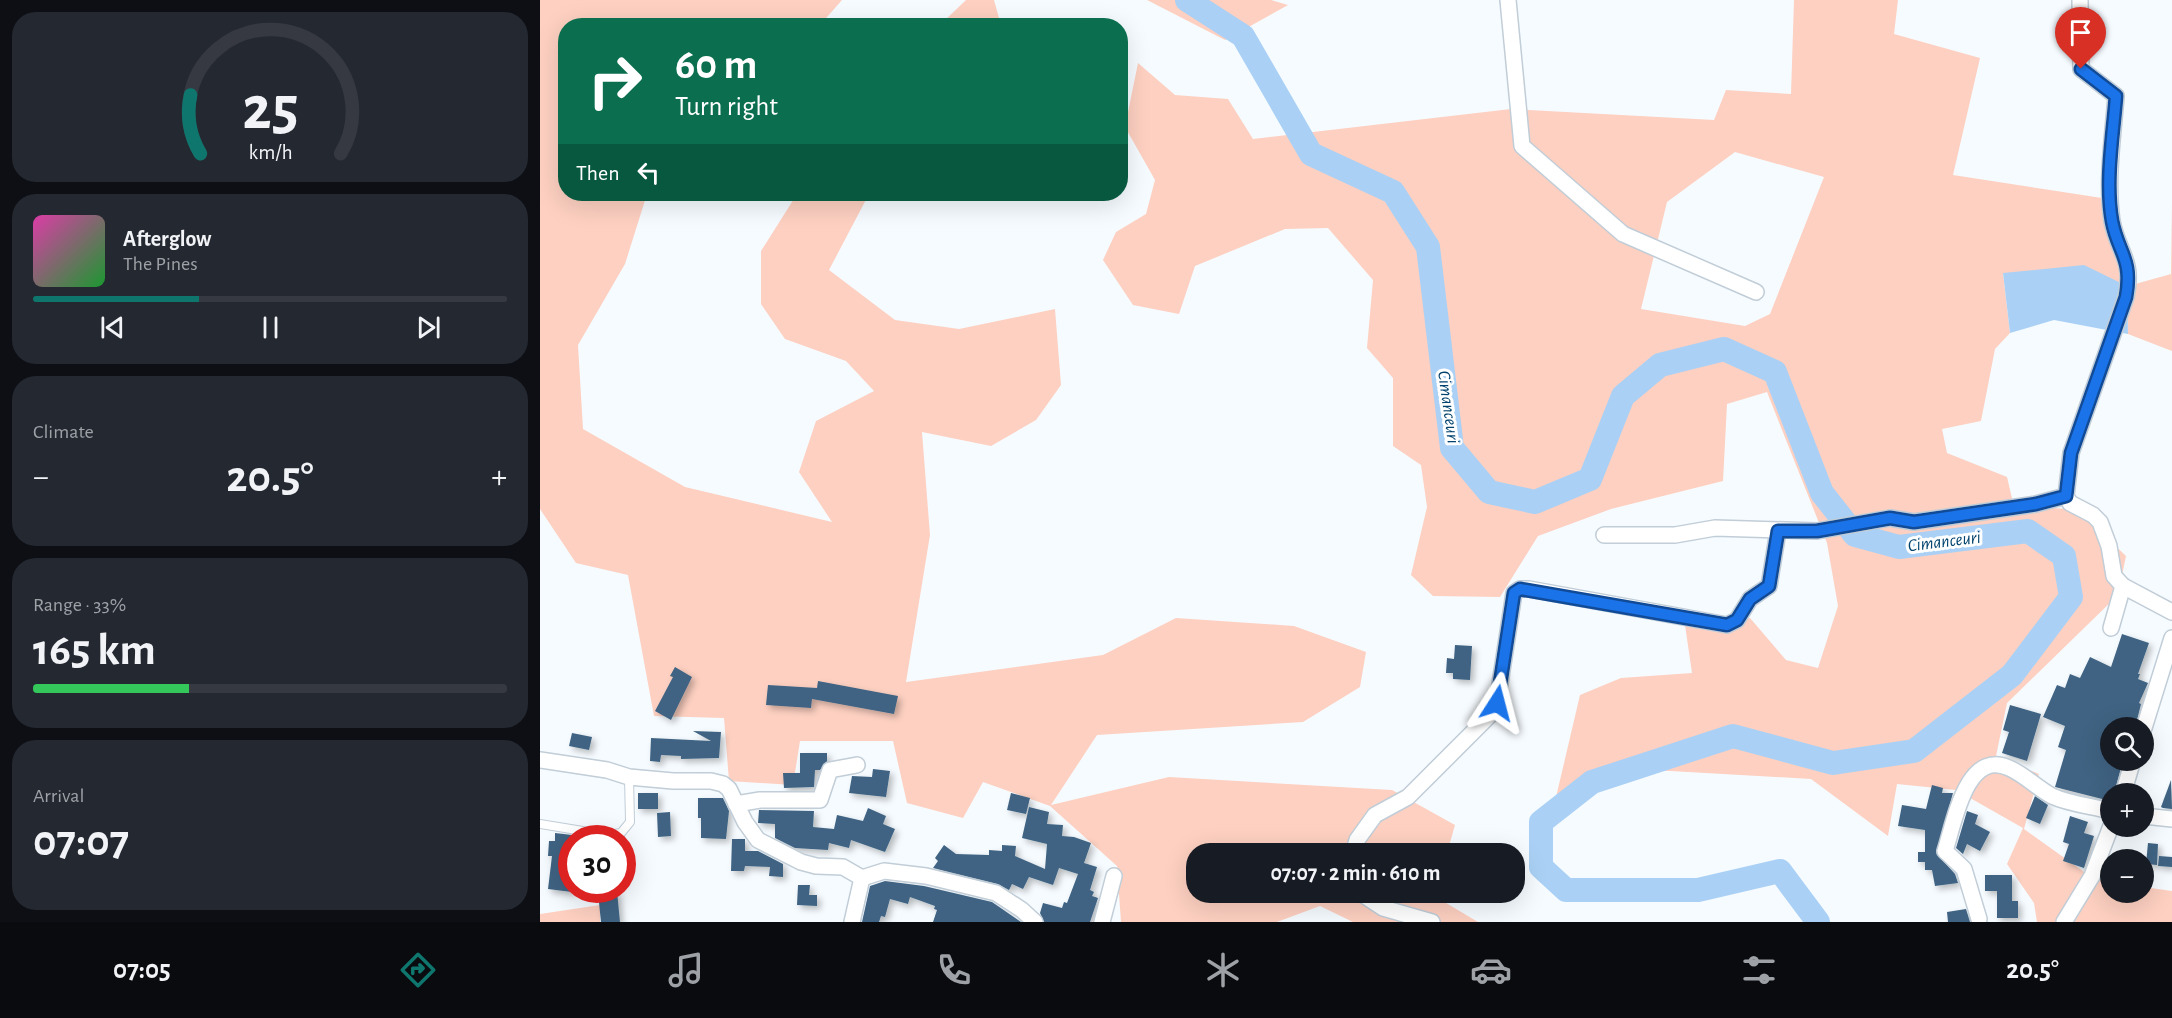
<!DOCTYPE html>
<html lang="en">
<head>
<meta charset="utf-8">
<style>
  :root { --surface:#171b24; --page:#242831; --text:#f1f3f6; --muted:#9ea1a6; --line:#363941; --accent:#0f766e }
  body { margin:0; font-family:"Alegreya Sans",sans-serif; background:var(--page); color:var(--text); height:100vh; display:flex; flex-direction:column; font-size:22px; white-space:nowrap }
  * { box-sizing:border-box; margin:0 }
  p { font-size:20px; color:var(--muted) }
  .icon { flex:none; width:33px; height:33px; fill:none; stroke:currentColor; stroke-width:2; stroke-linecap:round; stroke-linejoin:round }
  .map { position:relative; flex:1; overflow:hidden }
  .side { display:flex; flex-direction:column; gap:12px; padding:12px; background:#0d0f14; width:540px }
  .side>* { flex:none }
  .top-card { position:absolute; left:18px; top:18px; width:570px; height:183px; border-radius:24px; box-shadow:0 6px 24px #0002; background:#0b6e4f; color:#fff; overflow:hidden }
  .tools { position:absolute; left:1560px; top:717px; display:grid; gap:12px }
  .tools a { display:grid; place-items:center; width:54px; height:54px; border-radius:50%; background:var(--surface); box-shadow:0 6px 24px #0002; font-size:30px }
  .speed { position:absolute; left:18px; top:825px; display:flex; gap:12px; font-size:30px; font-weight:700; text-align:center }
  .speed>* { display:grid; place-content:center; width:78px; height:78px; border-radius:50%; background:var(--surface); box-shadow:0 6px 24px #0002; line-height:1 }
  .speed .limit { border:9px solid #d22; background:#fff; color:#111 }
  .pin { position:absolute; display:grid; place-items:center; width:51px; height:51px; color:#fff; margin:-62px -26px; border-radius:50% 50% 50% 0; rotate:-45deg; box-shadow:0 0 6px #0007 }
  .pin .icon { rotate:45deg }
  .me { position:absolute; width:66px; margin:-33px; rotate:9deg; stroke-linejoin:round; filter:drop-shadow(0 0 4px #0008) }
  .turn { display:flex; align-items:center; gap:21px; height:126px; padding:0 18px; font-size:27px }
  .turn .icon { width:78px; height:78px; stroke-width:2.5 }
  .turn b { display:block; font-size:42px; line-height:51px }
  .then { display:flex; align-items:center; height:57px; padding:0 18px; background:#0003; gap:12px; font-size:22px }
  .big { font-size:45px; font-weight:700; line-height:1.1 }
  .side .card { flex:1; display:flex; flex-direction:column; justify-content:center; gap:9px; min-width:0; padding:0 21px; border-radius:24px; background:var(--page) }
  .side .dial { align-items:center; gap:0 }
  .dial svg { height:156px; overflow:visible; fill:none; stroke:var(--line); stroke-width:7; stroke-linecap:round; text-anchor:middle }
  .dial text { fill:var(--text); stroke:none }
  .song { display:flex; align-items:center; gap:18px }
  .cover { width:72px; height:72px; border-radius:9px; background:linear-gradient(135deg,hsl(320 70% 55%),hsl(130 70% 35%)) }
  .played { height:6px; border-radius:3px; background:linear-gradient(90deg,var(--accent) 35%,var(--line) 35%) }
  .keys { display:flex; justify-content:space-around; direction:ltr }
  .heat { display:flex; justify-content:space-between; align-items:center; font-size:33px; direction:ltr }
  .charge { height:9px; border-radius:4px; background:linear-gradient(90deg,#34c759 33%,var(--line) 0) }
  .trip { position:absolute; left:646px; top:843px; width:339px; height:60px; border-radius:24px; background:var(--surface); box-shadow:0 6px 24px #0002; font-weight:700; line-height:60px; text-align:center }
  .dock { display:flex; height:96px; justify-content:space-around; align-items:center; background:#090b0e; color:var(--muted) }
  .dock .icon { width:42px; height:42px }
  .dock .current { color:var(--accent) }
  .dock b { font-size:27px; color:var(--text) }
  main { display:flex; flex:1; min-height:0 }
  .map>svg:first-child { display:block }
</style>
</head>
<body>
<main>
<section class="side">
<div class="card dial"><svg viewBox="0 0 100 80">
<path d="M14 69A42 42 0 1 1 86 69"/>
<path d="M14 69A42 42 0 0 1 9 39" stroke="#0f766e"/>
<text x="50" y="56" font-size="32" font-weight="700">25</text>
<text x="50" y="72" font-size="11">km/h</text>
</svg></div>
<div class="card">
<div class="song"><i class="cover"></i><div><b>Afterglow</b><p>The Pines</p></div></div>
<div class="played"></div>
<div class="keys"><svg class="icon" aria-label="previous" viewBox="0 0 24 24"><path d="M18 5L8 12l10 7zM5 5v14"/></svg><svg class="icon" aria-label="pause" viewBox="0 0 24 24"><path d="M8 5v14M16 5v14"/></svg><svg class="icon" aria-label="next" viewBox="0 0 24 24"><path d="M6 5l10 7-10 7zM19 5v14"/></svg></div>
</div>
<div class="card"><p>Climate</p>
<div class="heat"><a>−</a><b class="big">20.5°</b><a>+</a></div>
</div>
<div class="card"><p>Range · 33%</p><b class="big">165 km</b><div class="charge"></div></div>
<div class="card"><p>Arrival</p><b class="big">07:07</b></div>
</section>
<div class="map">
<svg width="1632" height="922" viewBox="0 0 1632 922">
  <defs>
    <filter id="shadow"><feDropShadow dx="3.5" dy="3.5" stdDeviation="3" flood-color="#0004"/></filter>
  </defs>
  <rect width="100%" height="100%" fill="#f6fbff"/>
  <g fill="#fdd0c1" fill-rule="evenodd">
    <path d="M0,0H302L280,25L26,26V194H107L85,264L38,345L43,429L145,487L292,522L259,472L276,421L334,391L306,361L245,339L221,304V251L257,194H329L289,270L355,320L419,329L515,309L521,385L496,420L451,446L382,432L390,535L366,682L563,655L636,618L754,626L826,652L820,687L763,722L557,735L511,805L629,777L852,790L915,825L907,853L657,854V892L896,893V897L938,922H813L780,906L737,922H581L577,866L510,806L443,782L423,818L367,803L353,741H260L253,785L189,781L184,718L114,716L88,575L36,563L0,509Z"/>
    <path d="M426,0H454L461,25H400Z"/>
    <path d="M607,0H731L748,5L685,40Z"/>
    <path d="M1254,0H1358L1354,34L1440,58L1413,175L1562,198L1588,286L1631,274L1632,202V351L1588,334L1587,286L1463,273L1470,333L1455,349L1441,421L1402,429L1407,453L1467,477L1474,507L1537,509L1586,556L1578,595L1467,703L1456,756L1499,774L1484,829L1554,879L1570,882V892H1604V887L1632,891V922H1497L1494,903L1467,864L1483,828L1416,790L1357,784L1348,836L1271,779L1113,770L1013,810L1040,695L1081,678L1152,673L1145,625L1210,618L1246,660L1278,668L1298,606L1287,543L1227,392L1187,404L1183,481L1071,509L998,536L960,597L893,596L871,575L887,507L881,465L853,446V378L827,348L833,280L788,228L745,229L655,266L639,314L593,305L563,260L576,232L606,214L615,180L585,127L598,63L635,95L688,99L713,139L971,109L1174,120L1186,90L1251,94ZM1195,152L1284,177L1230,314L1205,326L1101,309L1127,202Z"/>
    <path d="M60,905V922H0V914Z"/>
  </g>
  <path fill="#aad1f5" d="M1544,265L1587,286L1588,334L1514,320L1470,333L1463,273Z"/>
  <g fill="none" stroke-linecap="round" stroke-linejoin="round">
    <path stroke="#aad1f5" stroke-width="24" d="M647,0L703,36L771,154L853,192L888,247L912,448L949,492L995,502L1050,479L1083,396L1120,365L1184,349L1235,372L1282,493L1315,535L1359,547L1488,531L1524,556L1531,597L1472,675L1374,751L1293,763L1193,736L1052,782L1001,822V867L1026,890H1158L1240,871L1278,922"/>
  </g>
  <g fill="#3f6483" filter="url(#shadow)">
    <path d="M1582,634L1609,643L1598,674H1600L1598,679L1608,683L1599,703L1601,704L1595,728H1570V760H1583L1574,794H1570V801L1515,787L1526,750L1518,747L1525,726L1503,717L1517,685L1525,688L1530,674L1540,678L1550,657L1571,667Z"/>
    <path d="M915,645L932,646L930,680L913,679V673H906L907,658L914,659Z"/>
    <path d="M135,667L152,677L131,720L115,711L133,677L130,676Z"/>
    <path d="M278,681L358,696L354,714L272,699L271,708L226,705L228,685L277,688Z"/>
    <path d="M1470,705L1501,714L1487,761L1462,753L1469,732L1463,730Z"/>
    <path d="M153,731L181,732L179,758L141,759V756L121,755L120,762L110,761L111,738L171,741Z"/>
    <path d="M32,733L52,737L49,750L29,746Z"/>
    <path d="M260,753H287V761L280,770H275L274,787L244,788L243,773H260Z"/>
    <path d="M333,769L350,771L346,797L309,793L312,776L332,777Z"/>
    <path d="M1631,780L1632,809L1623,808L1621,807Z"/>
    <path d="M1392,785L1403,788L1402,793H1413L1396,853L1415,874L1418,883L1395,886L1392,870H1385V862H1378V852H1385V830L1358,826L1362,805L1386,809Z"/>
    <rect x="98" y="793" width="20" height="16"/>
    <path d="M471,793L490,798L486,814L467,810Z"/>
    <path d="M1495,796L1508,805L1500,824L1486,818Z"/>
    <path d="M158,798H183L189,811L186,839L161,838V818H158Z"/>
    <path d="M489,807L509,812L507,824L523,825L522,836L534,837L551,843L544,863L557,867L550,890L554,892L552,896L558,898L550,922H504L500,913L503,903L522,908L524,902L527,903L538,874L519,868L513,885L489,877L483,889L472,884L469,890L458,884L393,868L398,861L395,858L404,845L416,854L449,855V850L462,851V845L476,846L475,856L505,869L507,844L482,838Z"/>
    <path d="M328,808L346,816L343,824L355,829L345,852L311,840L309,848L289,843L288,850L255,848L235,838V824L218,823L219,810L274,811L273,827L294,829L297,815L323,821Z"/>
    <path d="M1427,811L1438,815L1435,824L1450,832L1440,851L1427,844L1423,854L1416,848Z"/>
    <path d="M130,812L131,836L118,837L117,813Z"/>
    <path d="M1530,816L1548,822L1544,833L1554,836L1544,868L1523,861L1529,844L1523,842Z"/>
    <path d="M15,833L32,835V892L8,889L12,856H8L9,841H15Z"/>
    <path d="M192,839H205V851H218L243,864V877L229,876L230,867L205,866L204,871H191Z"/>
    <path d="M1608,843L1618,844L1617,865L1606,864Z"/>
    <path d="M1619,856L1632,857V867L1618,866Z"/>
    <path d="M1445,875H1472V901H1478V918H1457V891H1445Z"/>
    <path d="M345,881L384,886L452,902L481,922H393L397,910L394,909L395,906L370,897L368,904L350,899L345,917L341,916L339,922H322L330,886Z"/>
    <path d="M258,885H270L269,895H277V906L257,905Z"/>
    <path d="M77,891L80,922H61L58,893Z"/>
    <path d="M1426,909L1430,922H1408L1407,912Z"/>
  </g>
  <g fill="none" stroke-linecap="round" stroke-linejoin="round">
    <defs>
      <path id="service" d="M0,824L67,835L81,833L90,822L89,777"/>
      <g id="minor">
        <path d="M968,0L982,146L1083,234L1216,292"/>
        <path d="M1540,0L1541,69L1576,96C1573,136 1566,181 1572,221C1578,253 1594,259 1586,297L1531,453L1526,496L1530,503L1553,515L1560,522L1569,546L1574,576L1583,586L1632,612"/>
        <path d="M1064,535H1135L1175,528L1277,531L1350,518L1374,522L1496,504L1526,496"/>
        <path d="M1571,628L1583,586"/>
        <path d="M1604,728L1632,638"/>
        <path d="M0,760L67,770L89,777L133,781H171L183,784L189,789L205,822L218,840L261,862L276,866L303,867L322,878L312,922"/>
        <path d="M1583,794L1593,760"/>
        <path d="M196,804L220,800H280L290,770L317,765"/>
        <path d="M1604,816L1632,819"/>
        <path d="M813,854L817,840L835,815L868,797L949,716L957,703L974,593L980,589H989L1187,625L1197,620L1210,599L1229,586L1238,531"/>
        <path d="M322,878L344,871L386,876L456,893L482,910L495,922"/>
        <path d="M819,892L843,908L892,922"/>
        <path d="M1439,919L1424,869L1405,851C1414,824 1426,748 1469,768C1485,775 1497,788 1512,796C1529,804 1552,806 1570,811"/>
        <path d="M562,922L574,876"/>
        <path d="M1524,922L1552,876L1571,826"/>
      </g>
    </defs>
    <use href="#service" stroke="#c1cdd7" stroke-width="10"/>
    <use href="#minor" stroke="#c1cdd7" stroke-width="18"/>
    <use href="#service" stroke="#fff" stroke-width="8"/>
    <use href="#minor" stroke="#fff" stroke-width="15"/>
  </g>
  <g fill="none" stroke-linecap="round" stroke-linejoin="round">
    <defs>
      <path id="route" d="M957,703L974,593L980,589L1187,625L1197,620L1210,599L1229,586L1238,531H1277L1350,518L1374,522L1496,504L1526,496L1531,453L1586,297C1593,258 1578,253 1572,221C1565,181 1573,136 1576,96L1541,69"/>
    </defs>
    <use href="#route" stroke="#114b97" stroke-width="15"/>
    <use href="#route" stroke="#1a73e8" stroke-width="10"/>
  </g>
  <g text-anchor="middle" stroke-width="6" stroke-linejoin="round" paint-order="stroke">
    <g font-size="18" font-style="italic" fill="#00426d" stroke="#fff">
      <text transform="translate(909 407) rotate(82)" y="6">Cimanceuri</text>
      <text transform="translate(1404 541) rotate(-7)" y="6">Cimanceuri</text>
    </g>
  </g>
</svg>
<div class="tools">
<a><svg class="icon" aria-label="search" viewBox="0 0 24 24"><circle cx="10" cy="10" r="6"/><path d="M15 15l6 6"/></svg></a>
<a>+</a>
<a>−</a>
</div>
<div class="speed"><div class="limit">30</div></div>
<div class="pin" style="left:1541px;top:69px;background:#d93025"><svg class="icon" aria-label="arrive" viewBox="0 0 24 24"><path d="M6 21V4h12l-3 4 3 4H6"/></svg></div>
<svg class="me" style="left:957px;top:703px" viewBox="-20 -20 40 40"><path d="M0-17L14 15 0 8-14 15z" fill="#1a73e8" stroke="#fff" stroke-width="4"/></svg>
<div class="trip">07:07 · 2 min · 610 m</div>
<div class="top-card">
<div class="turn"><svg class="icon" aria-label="right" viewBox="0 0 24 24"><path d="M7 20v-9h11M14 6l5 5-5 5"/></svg><div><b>60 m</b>Turn right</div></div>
<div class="then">Then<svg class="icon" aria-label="left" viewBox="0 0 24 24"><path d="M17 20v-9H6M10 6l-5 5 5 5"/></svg></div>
</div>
</div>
</main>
<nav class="dock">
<b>07:05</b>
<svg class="icon current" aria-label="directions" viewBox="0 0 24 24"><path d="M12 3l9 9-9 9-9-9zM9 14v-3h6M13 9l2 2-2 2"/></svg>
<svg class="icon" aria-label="music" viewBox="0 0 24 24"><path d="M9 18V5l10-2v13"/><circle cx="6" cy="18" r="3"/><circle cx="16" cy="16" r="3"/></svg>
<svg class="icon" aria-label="phone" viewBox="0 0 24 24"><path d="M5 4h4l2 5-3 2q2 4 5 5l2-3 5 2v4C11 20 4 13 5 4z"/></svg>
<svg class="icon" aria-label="climate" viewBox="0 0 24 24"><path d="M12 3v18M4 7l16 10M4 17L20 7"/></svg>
<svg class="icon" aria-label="car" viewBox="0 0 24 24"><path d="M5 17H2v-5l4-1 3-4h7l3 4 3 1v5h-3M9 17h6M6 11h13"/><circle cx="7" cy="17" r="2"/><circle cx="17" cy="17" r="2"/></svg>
<svg class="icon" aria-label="filters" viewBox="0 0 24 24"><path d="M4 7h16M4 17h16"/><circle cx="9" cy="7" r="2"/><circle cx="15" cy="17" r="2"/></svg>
<b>20.5°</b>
</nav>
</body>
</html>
